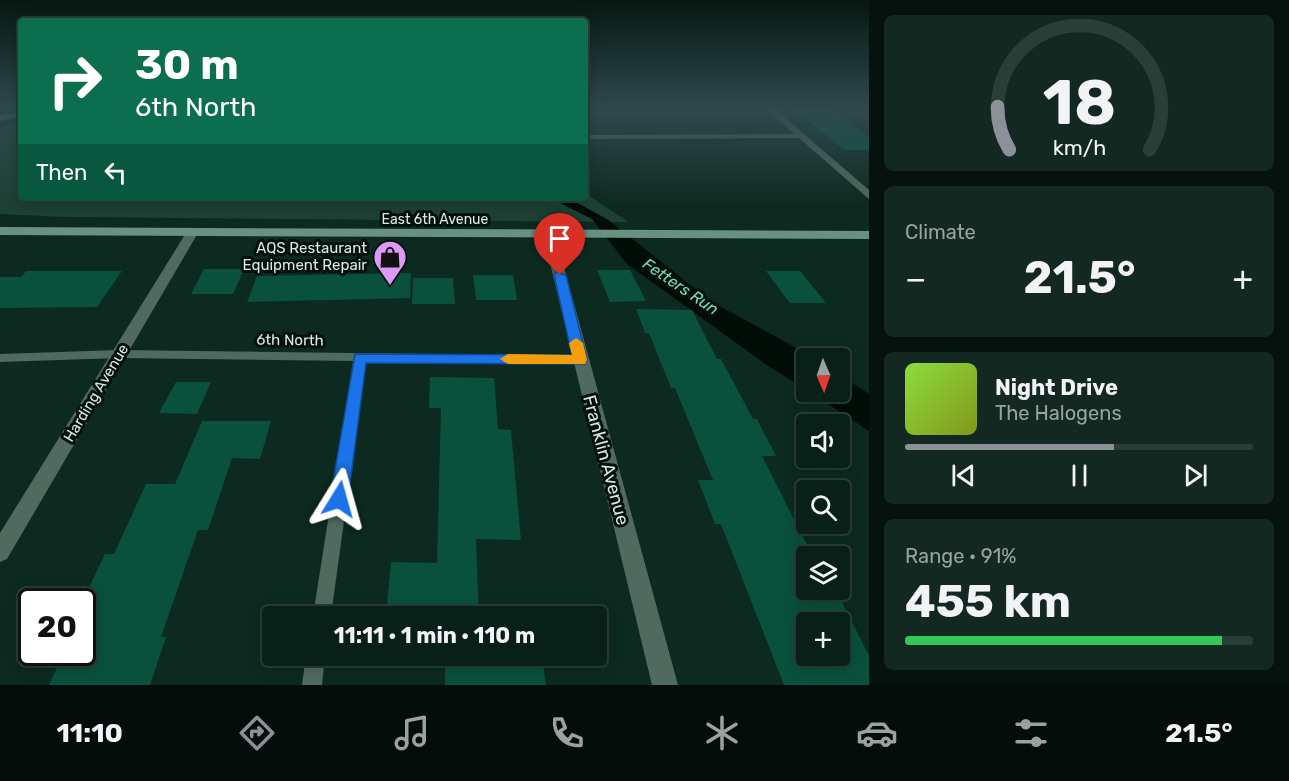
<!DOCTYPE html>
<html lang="en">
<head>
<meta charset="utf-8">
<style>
  :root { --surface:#092018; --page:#122821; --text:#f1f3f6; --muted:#99a3a2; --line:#293e37; --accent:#8c9099 }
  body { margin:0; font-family:Rubik,sans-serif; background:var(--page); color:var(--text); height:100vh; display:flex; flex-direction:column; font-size:22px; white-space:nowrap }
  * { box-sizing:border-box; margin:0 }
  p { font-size:20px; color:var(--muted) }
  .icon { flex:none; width:33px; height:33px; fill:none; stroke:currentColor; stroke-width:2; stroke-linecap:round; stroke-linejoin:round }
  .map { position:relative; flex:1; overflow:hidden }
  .details { display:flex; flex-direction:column; gap:15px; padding:15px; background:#05120d; width:420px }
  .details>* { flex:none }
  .guide { position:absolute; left:18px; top:18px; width:570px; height:183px; border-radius:6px; box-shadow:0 3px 15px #0003,0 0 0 2px var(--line); background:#0b6e4f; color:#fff; overflow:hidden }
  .needle { width:39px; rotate:178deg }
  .buttons { position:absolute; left:796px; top:348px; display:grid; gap:12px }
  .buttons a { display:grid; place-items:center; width:54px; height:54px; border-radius:6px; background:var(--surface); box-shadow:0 3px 15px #0003,0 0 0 2px var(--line); font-size:30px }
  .speed { position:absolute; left:18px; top:588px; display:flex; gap:12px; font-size:30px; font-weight:700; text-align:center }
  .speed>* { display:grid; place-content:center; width:78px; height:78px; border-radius:50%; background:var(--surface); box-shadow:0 3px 15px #0003,0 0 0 2px var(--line); line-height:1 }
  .speed .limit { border:3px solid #111; border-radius:9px; background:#fff; color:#111 }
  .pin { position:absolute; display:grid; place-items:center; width:51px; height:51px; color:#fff; margin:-62px -26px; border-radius:50% 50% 50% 0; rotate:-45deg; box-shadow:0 0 6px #0007 }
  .pin .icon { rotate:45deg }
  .me { position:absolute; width:66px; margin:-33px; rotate:8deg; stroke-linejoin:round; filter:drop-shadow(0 0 4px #0008) }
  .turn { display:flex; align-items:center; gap:21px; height:126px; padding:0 18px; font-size:27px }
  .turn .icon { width:78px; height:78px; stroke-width:2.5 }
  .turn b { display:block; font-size:42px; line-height:51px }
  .then { display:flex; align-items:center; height:57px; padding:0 18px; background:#0003; gap:12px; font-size:22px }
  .big { font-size:45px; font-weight:700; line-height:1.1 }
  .details .tile { flex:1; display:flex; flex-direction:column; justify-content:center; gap:9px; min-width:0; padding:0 21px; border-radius:9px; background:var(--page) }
  .details .dial { align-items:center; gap:0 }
  .dial svg { height:156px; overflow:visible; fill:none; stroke:var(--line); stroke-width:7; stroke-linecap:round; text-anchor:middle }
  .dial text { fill:var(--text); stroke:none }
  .song { display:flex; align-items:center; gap:18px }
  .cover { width:72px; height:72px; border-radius:9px; background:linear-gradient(135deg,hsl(90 70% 55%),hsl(70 70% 35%)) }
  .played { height:6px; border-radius:3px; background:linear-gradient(90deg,var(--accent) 60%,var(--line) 60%) }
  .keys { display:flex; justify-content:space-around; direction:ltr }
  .heat { display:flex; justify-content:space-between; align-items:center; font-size:33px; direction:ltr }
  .charge { height:9px; border-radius:4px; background:linear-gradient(90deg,#34c759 91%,var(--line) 0) }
  .trip { position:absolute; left:262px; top:606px; width:345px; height:60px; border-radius:6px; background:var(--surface); box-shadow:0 3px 15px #0003,0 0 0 2px var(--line); font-weight:700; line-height:60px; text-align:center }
  .tab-bar { display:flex; height:96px; justify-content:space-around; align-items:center; background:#040d0a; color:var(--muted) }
  .tab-bar .icon { width:42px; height:42px }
  .tab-bar .selected { color:var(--accent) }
  .tab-bar b { font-size:27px; color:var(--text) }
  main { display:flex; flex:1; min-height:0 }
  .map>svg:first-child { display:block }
</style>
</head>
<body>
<main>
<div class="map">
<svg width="869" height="685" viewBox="0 0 869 685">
  <rect width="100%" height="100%" fill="#0c2a20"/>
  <path fill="#1d4134" d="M21,123V198H585V193L628,222L65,217L0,214V127Z"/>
  <g fill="#000d07">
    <path d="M550,198H568L607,219L712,302L815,358H807V390L768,366L627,264L592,219Z"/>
    <path d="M840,375L869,394V431L810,392H840Z"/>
  </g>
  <g fill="#09513c" fill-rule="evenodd">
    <path d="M794,110H831L869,137V150H845Z"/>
    <path d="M204,269H244L233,294H191Z"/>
    <path d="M597,270H630L646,301L610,302Z"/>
    <path d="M26,271H122L97,307L0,308V277H21Z"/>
    <path d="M766,271H800L826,303H790Z"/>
    <path d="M411,273L410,298L247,302L257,276Z"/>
    <path d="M473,275H513L517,300H476Z"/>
    <path d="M413,278H453L455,304H412Z"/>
    <path d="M636,309L692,310L717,359H721L753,419H757L776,456H762L809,549H815L819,556H807V590H836L869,656V685H784L721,524H715L698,480H713L675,388H671L649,333H645ZM807,622H840V656H807Z"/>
    <path d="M430,377L494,378L498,429L511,430L521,540L476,539L479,616H386L391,562L437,563L441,408H429Z"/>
    <path d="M176,382H211L197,414L159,413Z"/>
    <path d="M202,421H271L260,459L232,458L208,530H198L161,637H166L150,685H49L64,652H82V602L105,554H114L146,484H175Z"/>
    <path d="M445,656H542L546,685H445Z"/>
  </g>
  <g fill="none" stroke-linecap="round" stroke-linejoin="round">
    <g fill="#516a5f" fill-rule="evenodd">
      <path d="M800,134H803V138L585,139V135H587Z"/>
      <path d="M119,350L580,356L586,360L580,364L366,361L331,616H313L353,361L119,358L0,362V354Z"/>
      <path d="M306,656H325L322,685H302Z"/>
    </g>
    <g fill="#516a5f" fill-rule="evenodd">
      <path d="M767,110H776L869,190V199Z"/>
      <path d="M192,229L198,233L7,559L0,562V533L186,233Z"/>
      <path d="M549,230L555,234L678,685H652L543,234Z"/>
    </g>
    <g fill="#699181" fill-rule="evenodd">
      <path d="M21,112V116L0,121V115Z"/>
      <path d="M0,227L869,231V239L0,235Z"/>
    </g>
  </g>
  <linearGradient id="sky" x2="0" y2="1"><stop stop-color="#071712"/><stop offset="0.53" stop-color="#2e4a4e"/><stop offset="1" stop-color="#2e4a4e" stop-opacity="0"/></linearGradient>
  <rect width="869" height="206" fill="url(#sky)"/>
  <path fill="#1a73e8" stroke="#114b97" stroke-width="1.5" d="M556,272L566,275L587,360L585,364L366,363L348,499L345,504L339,507L333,504L330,499L355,354L572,355L554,275Z"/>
  <path fill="#f59e0b" d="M576,338L583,343L587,360L585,364H508L500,359L508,354L572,355L569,343Z"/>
  <defs>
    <symbol id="shop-pin" viewBox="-11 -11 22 30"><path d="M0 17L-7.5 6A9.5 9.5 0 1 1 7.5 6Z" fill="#dd99f3" stroke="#04100b"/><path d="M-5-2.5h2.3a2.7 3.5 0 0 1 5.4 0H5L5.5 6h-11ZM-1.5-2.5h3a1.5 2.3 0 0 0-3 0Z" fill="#111"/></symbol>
  </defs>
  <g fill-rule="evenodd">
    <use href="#shop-pin" x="371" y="238" width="38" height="52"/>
  </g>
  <g text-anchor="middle" stroke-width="6" stroke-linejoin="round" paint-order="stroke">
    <g font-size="14" fill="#d9eae2" stroke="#04100b">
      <text x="435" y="224">East 6th Avenue</text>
    </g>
    <g font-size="15" fill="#d9eae2" stroke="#04100b" text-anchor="end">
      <text x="367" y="253">AQS Restaurant<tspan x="367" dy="17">Equipment Repair</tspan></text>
    </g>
    <g font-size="15" fill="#d9eae2" stroke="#04100b">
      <text transform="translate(290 340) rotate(1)" y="5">6th North</text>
      <text transform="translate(96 393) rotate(-59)" y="5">Harding Avenue</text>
    </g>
    <g font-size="16" font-style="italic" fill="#7cdbb8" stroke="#04100b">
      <text transform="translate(681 286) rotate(34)" y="6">Fetters Run</text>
    </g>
    <g font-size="18" fill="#d9eae2" stroke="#04100b">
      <text transform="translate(606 460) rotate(75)" y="6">Franklin Avenue</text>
    </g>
  </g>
</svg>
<div class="buttons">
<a><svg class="needle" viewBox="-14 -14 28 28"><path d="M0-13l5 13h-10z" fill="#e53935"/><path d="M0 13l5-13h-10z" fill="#99a3a2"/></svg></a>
<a><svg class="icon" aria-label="sound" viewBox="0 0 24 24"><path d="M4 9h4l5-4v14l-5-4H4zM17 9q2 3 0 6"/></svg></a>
<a><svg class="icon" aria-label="search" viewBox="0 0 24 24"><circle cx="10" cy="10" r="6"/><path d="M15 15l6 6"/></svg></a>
<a><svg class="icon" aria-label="layers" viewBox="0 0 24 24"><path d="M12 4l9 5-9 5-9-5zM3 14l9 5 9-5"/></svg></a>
<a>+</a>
</div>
<div class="speed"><div class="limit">20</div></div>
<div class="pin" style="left:560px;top:275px;background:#d93025"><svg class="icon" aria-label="arrive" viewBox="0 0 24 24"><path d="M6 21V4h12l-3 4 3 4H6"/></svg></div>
<svg class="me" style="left:339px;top:499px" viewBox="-20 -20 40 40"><path d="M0-17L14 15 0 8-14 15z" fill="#1a73e8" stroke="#fff" stroke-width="4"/></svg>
<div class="trip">11:11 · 1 min · 110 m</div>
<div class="guide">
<div class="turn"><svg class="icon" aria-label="right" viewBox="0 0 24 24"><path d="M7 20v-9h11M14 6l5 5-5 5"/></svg><div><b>30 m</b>6th North</div></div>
<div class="then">Then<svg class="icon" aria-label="left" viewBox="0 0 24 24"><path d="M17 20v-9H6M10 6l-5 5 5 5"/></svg></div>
</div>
</div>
<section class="details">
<div class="tile dial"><svg viewBox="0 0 100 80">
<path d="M14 69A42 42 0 1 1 86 69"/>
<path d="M14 69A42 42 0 0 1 8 47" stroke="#8c9099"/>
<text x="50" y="56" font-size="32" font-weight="700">18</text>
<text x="50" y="72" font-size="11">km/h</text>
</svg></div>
<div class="tile"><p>Climate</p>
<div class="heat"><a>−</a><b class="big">21.5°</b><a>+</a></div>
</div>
<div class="tile">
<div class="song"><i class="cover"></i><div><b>Night Drive</b><p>The Halogens</p></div></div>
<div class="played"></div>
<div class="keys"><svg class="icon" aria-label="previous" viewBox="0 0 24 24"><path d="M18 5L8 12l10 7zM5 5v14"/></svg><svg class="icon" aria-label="pause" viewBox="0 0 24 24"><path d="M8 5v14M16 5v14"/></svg><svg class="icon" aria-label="next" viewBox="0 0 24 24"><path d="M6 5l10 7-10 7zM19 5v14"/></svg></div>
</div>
<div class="tile"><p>Range · 91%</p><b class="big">455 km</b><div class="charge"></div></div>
</section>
</main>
<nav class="tab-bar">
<b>11:10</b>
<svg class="icon selected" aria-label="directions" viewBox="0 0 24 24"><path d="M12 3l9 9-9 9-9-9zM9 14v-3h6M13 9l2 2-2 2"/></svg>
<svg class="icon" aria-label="music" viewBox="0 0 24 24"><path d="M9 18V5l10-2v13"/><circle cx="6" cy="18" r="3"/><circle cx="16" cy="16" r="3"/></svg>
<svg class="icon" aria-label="phone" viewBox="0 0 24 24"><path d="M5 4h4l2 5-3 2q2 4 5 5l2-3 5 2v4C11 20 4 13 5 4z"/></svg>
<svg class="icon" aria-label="climate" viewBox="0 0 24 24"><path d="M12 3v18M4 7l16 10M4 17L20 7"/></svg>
<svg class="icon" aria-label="car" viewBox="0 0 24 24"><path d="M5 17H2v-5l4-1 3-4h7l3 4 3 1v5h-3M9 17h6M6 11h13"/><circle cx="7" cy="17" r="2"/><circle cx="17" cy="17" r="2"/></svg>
<svg class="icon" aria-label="filters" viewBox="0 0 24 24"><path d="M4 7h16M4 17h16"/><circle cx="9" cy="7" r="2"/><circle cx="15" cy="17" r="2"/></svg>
<b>21.5°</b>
</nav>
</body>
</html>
